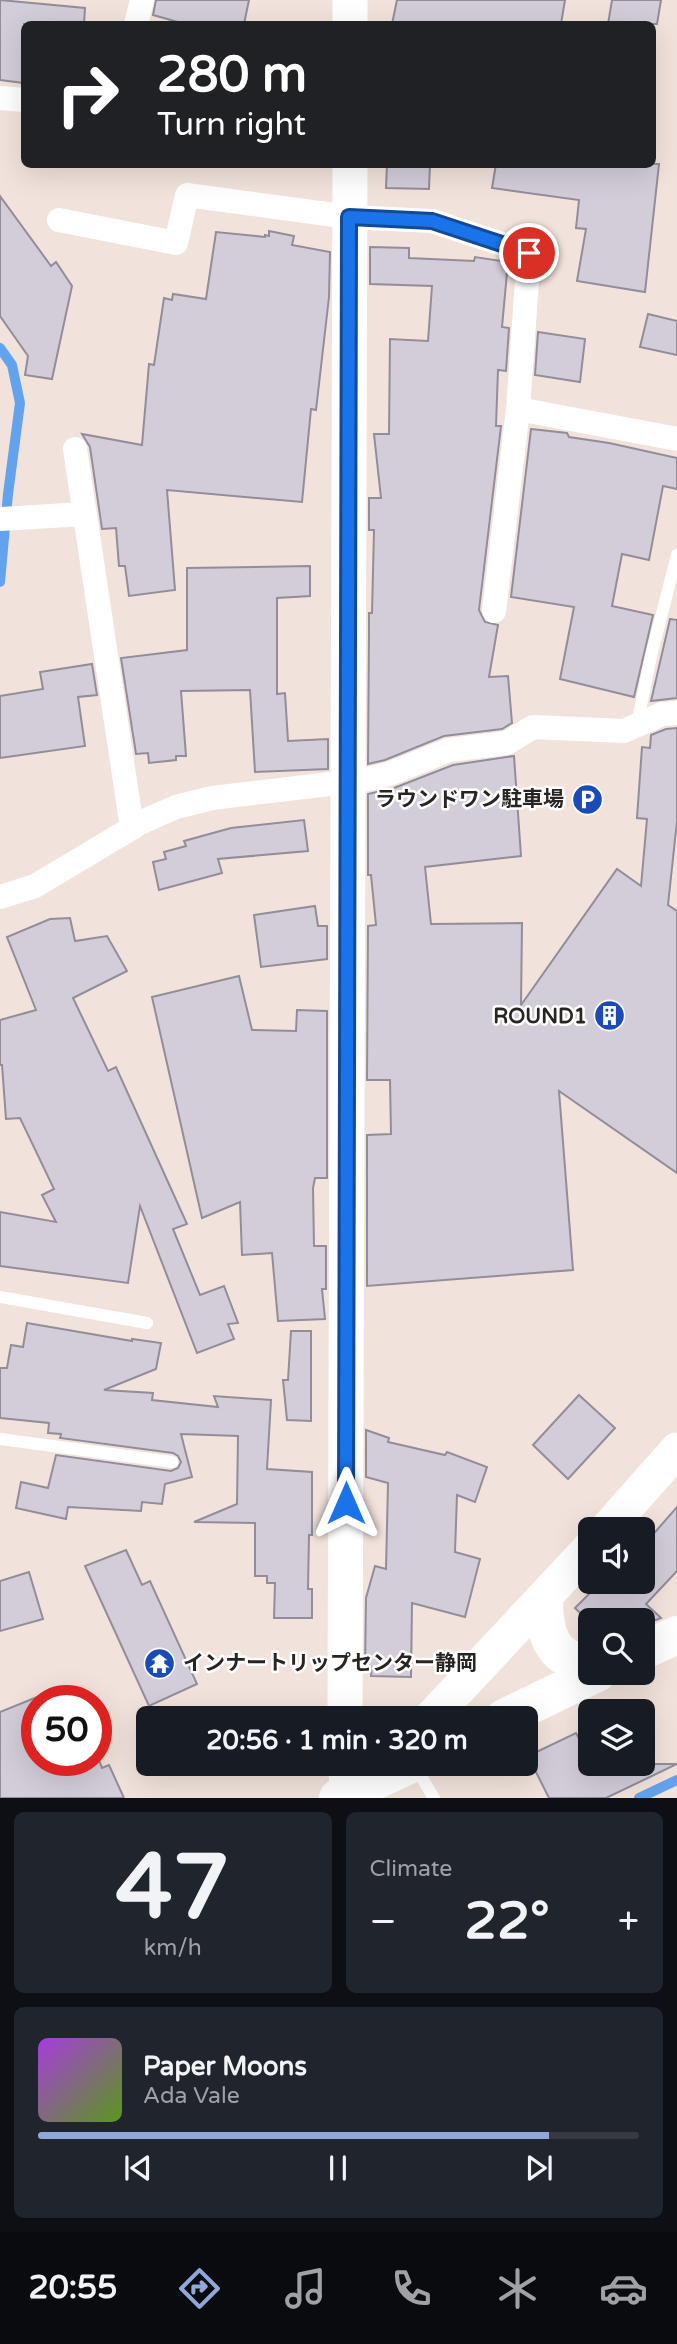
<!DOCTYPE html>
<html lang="en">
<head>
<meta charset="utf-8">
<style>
  :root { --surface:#171b24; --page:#20242c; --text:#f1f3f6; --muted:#9ea1a6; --line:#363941; --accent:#91a7da }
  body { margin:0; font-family:"Varela Round","Noto Sans JP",sans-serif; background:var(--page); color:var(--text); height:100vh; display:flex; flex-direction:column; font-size:26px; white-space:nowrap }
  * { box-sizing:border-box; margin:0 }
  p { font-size:23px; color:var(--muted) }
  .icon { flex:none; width:38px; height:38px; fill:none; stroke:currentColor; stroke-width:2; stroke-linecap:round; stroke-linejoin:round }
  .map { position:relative; height:1798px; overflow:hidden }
  .drawer { display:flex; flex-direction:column; gap:14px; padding:14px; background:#0d0f14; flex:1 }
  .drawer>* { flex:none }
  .guide { position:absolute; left:21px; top:21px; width:635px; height:147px; border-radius:10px; box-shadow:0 7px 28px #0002; background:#202124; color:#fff; overflow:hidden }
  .controls { position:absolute; left:578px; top:1517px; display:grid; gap:14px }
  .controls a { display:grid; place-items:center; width:77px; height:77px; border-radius:10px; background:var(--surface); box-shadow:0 7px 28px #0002; font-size:35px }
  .speed { position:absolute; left:21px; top:1685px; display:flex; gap:14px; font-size:35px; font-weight:700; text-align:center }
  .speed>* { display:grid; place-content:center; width:91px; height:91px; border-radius:50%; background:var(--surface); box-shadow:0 7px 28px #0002; line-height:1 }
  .speed .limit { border:10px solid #d22; background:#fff; color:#111 }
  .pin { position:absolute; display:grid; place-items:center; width:60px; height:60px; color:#fff; margin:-30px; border:4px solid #fff; border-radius:50%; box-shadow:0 2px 7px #0007 }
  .me { position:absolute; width:77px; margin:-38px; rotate:0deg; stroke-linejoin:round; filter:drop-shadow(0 0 5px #0008) }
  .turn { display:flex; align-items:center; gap:24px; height:147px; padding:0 21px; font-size:32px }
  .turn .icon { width:91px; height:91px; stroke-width:2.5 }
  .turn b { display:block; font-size:49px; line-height:60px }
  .big { font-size:52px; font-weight:700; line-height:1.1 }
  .drawer .widget { flex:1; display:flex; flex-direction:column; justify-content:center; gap:10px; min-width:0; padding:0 24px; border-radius:10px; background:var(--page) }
  .drawer .dial { align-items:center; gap:0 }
  .dial b { font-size:91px; line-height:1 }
  .song { display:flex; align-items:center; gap:21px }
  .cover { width:84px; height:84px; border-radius:10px; background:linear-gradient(135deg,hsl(280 70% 55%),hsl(90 70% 35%)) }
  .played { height:7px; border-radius:4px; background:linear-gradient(90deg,var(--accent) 85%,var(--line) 85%) }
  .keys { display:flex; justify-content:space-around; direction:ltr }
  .heat { display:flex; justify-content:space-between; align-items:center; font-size:38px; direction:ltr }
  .drawer .tiles { flex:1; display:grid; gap:14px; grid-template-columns:1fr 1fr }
  .widget:last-child { grid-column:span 2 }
  .trip { position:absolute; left:136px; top:1706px; width:402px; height:70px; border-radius:10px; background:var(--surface); box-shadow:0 7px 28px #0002; font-weight:700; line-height:70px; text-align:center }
  .tab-bar { display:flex; height:112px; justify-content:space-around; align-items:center; background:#090b0e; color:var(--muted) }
  .tab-bar .icon { width:49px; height:49px }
  .tab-bar .current { color:var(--accent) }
  .tab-bar b { font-size:32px; color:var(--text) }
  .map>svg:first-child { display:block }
</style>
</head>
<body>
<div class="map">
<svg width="677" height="1798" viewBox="0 0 677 1798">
  <rect width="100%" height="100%" fill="#f1e3db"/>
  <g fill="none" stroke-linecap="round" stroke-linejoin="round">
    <g stroke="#63a3ed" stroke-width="10">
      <path d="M0,348L12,365L20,403L8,494L0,582"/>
      <path d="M639,1798L677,1780"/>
    </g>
  </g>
  <g fill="#d3cdda" stroke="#928d99" stroke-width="2">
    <path d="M0,0L85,8L84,24H24V83L0,80Z"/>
    <path d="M156,0H249L244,24H185L153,15Z"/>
    <path d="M397,0H565L561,24H392Z"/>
    <path d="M612,0H661L657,24H608Z"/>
    <path d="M387,164H430L429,189L386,188Z"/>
    <path d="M496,164H659L645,292L577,281L586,229L576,228L579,200L492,188Z"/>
    <path d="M0,196L51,266L56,262L72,286L52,379L25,375L28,356L0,316Z"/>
    <path d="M269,231L294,236L292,245L330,252L329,297L316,410L311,409L302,502L167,490L175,590L129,596L125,566H119L116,528L102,529L90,447L82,434L142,445L149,364L154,365L164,298L172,300L173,294L206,299L216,232L265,237V235L269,236Z"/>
    <path d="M370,247L409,248V258L474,261L475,257L508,262L502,327L509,328L506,371L498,370L496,426H501L479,610L485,622L498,625L489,677L508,676L512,723L502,729L444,736L385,760L368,764L369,632V613H372L374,530H369V498H381L374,434H389L390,339L428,341L432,286L370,284Z"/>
    <path d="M648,314L677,321V355L640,347Z"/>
    <path d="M538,332L585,339L580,382L535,375Z"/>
    <path d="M531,429L567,433L569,437L609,443L677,458V489L663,486L649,560L622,554L612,606L653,615L634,697L560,679L574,607L511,597Z"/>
    <path d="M310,566V596L277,598V694L285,693L288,741L328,739V769L255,772L250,690L181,691L186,756H176V760L149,763L148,753L136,754L121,658L187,650V568Z"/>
    <path d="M670,619L677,620V698L651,701Z"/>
    <path d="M92,664L97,695L78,697L85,746L0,758V696L43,689L40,672Z"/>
    <path d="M677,728V821L668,905L677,911V1173L559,1091L573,1270L367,1286V1135L391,1134L390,1080H367L368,926L376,925L371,875H368V794L394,788L453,765L514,756L521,856L425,867L431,924L522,923L521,1005L617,869L641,886L647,819L637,818L642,747L650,748L651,735L666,729Z"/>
    <path d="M304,820L308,851L218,859L222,873L159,890L153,862L166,859L164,852L186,846L184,841L231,828Z"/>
    <path d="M315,906L318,926H327V959L261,967L254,915Z"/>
    <path d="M70,918L75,941L107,936L127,971L73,998L108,1071L116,1067L187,1224L173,1229L200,1295L224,1286L238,1323L228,1324L234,1339L197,1353L140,1206L128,1283L0,1266V1212L56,1222L42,1195L54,1189L20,1118L6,1119L2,1065H0V1020L36,1010L7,937L50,919Z"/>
    <path d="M239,976L252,1030L296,1031L297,1010L327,1011V1178H315L313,1188L314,1246H326V1289H322L325,1319L278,1321L272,1253L242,1255L240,1202L202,1218L152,997Z"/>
    <path d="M27,1323L132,1341V1339L161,1343L156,1369L104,1390L153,1393L152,1400L218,1407L214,1396L271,1400L267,1469L312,1472V1535H309L308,1589H312V1618H274L275,1583H267V1576H255V1523L194,1522L237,1504L238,1436L181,1434L192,1477L165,1484L162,1504L142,1502L141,1511L68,1507L66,1519L16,1508L21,1482L48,1488L56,1455L171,1471L178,1468L181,1462L178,1456L173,1453L60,1438L61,1434L48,1433L49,1423L0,1418V1368H7L11,1345L23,1347Z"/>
    <path d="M291,1331H311V1421L287,1420L283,1380H288Z"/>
    <path d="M579,1395L615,1428L568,1479L533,1445Z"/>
    <path d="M366,1430L389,1438L388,1442L445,1455L447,1452L487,1467L475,1502L457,1495L455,1552L480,1559L465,1617L412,1603L411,1677L371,1676L372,1667H365L366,1598L375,1566L386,1569L388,1483L366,1477Z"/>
    <path d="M677,1507V1571L646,1604L661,1618L656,1620H590V1623L575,1608L601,1582H642V1547Z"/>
    <path d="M126,1550L142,1585L150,1581L197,1684L149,1706L85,1566Z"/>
    <path d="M29,1572L43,1619L0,1631V1581Z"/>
    <path d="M37,1697V1760H99L102,1768L109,1765L124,1798H0V1712Z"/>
    <path d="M576,1733L590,1759V1764H677L606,1798H549L528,1756Z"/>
  </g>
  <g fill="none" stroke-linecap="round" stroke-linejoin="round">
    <g stroke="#fff" stroke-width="12">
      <path d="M637,725L651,656L677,555"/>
      <path d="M0,1297L147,1323"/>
      <path d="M0,1439L172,1462"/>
      <path d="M414,1765L434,1798"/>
    </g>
    <g stroke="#fff" stroke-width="24">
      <path d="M136,24L142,0"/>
      <path d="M0,98L24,100"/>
      <path d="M59,220L176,243L187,195L349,217L432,221L529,253L518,409L494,611"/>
      <path d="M518,409L677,439"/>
      <path d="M75,449L132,828"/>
      <path d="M0,519L84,514"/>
      <path d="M0,897L35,886L142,822L176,807L212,798L363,780L389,774L449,750L507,743L533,727L624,731L662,714L677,713"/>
    </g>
    <g stroke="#fff" stroke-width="35">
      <path d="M350,24V0"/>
      <path d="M606,1530L677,1450"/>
      <path d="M345,1718L350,164"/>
      <path d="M431,1718L590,1548"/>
      <path d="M346,1764L347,1794"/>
    </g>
    <g stroke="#fff" stroke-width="38">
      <path d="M544,1600C544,1631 551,1663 590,1662"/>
      <path d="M642,1651L677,1635"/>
      <path d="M504,1718L597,1673"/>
      <path d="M338,1798L411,1764"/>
    </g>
  </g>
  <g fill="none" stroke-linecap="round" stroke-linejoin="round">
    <defs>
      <path id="route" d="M346,1503L349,217L432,221L529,253"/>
    </defs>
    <use href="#route" stroke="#114b97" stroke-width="18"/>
    <use href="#route" stroke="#1a73e8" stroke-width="12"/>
  </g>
  <defs>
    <symbol id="parking-disc" viewBox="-11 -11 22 22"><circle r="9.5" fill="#1b4bb8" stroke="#fff"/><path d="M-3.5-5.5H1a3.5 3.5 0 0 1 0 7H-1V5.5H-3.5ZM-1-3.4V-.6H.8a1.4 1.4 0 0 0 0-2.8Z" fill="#fff"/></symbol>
    <symbol id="building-disc" viewBox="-11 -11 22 22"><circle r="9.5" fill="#1b4bb8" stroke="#fff"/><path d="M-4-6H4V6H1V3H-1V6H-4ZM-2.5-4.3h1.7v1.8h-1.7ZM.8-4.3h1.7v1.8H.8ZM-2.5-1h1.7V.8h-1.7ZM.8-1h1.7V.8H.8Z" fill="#fff"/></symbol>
    <symbol id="temple-disc" viewBox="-11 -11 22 22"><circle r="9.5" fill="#1b4bb8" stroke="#fff"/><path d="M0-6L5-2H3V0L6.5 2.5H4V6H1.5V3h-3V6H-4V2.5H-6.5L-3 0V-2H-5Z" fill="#fff"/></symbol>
  </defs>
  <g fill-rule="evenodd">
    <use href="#parking-disc" x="570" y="782" width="35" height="35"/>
    <use href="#building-disc" x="592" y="998" width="35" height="35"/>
    <use href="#temple-disc" x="142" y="1646" width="35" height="35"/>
  </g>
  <g text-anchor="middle" stroke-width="5" stroke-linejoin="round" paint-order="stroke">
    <g font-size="21" font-weight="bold" fill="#292421" stroke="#fff" text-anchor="end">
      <text x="564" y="806">ラウンドワン駐車場</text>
      <text x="587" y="1023">ROUND1</text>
      <text x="183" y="1670" text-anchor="start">インナートリップセンター静岡</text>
    </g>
  </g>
</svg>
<div class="controls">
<a><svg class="icon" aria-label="sound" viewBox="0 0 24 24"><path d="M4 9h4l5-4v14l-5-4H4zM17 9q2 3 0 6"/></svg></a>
<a><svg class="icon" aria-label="search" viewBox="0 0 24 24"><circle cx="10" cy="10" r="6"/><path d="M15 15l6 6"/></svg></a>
<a><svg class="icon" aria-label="layers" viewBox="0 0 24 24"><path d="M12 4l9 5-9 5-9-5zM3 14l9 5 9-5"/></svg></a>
</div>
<div class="speed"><div class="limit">50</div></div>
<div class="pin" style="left:529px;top:253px;background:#d93025"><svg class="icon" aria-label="arrive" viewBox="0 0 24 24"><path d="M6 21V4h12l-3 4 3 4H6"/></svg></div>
<svg class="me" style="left:346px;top:1503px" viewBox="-20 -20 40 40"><path d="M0-17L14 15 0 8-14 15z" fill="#1a73e8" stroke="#fff" stroke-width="4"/></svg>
<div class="trip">20:56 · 1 min · 320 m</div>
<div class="guide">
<div class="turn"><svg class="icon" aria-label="right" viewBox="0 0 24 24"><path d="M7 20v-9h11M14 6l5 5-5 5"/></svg><div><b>280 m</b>Turn right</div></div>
</div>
</div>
<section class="drawer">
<div class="tiles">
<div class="widget dial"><b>47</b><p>km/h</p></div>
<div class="widget"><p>Climate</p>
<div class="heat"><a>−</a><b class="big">22°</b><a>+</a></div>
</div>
<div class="widget">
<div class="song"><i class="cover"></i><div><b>Paper Moons</b><p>Ada Vale</p></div></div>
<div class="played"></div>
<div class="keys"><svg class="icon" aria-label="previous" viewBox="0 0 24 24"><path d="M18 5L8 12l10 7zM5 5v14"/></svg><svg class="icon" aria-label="pause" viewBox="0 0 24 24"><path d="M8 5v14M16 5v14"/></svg><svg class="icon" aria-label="next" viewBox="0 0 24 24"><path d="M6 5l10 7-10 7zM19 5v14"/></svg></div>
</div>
</div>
</section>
<nav class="tab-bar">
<b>20:55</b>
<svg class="icon current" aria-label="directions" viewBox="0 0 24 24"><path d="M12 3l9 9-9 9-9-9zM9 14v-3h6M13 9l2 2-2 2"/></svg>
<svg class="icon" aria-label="music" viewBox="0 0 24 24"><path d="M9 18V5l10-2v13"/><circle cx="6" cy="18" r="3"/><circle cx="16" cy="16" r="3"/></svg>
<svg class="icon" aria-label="phone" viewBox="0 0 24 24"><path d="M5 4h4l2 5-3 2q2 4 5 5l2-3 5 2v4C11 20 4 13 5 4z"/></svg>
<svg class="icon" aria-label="climate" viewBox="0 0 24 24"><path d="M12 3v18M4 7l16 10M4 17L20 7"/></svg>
<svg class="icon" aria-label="car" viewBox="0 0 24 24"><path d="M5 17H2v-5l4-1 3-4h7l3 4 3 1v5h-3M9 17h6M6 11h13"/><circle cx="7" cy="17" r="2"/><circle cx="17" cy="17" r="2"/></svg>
</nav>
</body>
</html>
